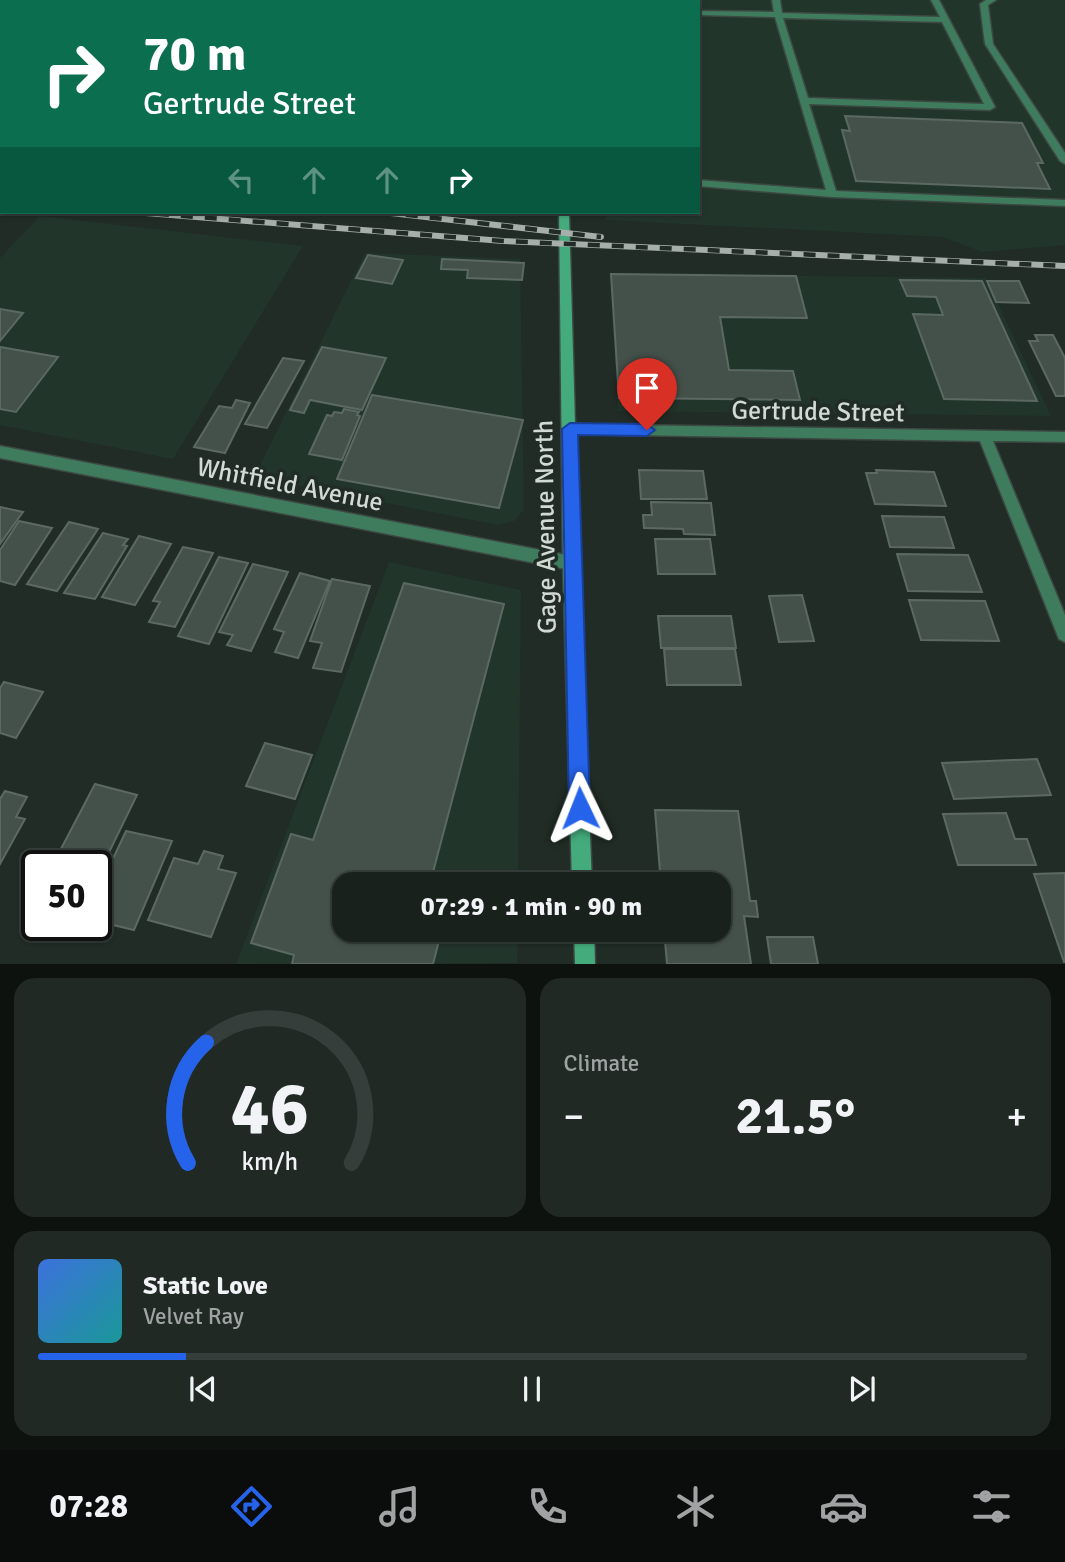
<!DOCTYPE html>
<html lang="en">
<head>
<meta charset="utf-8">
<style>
  :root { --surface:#18211c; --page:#212925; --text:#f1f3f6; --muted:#9fa3a3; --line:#363e3b; --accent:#2563eb }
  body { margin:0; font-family:Signika,sans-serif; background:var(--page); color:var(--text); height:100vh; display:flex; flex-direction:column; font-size:26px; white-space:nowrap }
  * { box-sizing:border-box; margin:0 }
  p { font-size:23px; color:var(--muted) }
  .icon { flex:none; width:38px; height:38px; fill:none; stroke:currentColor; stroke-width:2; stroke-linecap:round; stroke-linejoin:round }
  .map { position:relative; height:964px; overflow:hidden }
  .side { display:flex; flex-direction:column; gap:14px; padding:14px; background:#0d120f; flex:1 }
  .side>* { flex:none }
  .hud { position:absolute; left:0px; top:0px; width:700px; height:214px; box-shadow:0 2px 5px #0004,0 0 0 2px var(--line); background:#0b6e4f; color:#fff; overflow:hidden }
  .speed { position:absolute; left:21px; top:850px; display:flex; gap:14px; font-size:35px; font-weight:700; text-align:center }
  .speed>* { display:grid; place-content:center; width:91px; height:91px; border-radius:50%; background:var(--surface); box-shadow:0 2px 5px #0004,0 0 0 2px var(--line); line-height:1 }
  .speed .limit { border:4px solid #111; border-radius:10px; background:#fff; color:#111 }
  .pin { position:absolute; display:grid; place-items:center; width:60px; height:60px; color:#fff; margin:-72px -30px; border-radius:50% 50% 50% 0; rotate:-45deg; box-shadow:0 0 7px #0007 }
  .pin .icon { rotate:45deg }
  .me { position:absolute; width:77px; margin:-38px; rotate:358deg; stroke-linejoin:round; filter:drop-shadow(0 0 5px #0008) }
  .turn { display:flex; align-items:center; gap:24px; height:147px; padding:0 28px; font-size:32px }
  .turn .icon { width:91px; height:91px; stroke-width:2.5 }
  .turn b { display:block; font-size:49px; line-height:60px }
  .lanes { display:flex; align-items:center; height:66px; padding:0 28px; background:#0003; justify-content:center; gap:35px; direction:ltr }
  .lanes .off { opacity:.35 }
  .big { font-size:52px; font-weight:700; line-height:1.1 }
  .side .tile { flex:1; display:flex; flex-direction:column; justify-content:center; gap:10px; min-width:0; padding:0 24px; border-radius:21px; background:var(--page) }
  .side .dial { align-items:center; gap:0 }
  .dial svg { height:182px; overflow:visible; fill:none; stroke:var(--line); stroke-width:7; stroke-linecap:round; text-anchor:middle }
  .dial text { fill:var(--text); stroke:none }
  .song { display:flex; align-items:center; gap:21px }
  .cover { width:84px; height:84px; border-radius:10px; background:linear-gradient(135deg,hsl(220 70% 55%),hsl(180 70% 35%)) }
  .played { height:7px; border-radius:4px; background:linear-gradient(90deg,var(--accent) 15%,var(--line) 15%) }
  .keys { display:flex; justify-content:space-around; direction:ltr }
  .heat { display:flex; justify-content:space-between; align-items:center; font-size:38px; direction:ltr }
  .side .tiles { flex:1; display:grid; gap:14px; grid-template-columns:1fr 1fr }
  .tile:last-child { grid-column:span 2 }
  .trip { position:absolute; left:332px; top:872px; width:399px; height:70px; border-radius:21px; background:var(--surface); box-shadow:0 2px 5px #0004,0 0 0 2px var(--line); font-weight:700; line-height:70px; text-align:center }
  .dock { display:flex; height:112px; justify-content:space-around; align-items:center; background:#0a0d0b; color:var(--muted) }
  .dock .icon { width:49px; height:49px }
  .dock .on { color:var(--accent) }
  .dock b { font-size:32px; color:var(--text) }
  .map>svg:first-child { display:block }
</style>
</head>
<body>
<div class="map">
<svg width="1065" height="964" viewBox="0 0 1065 964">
  <rect width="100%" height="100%" fill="#202c25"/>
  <g fill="#22352b">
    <path d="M0,0H521L2,2V156Z"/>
    <path d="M590,0H1065V245L982,252L943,237L606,220V212H698V2Z"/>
    <path d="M40,216L303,246L173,459L0,425V258Z"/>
    <path d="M365,253L520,259L524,510L514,521L498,525L254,477Z"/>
    <path d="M610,274L986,278L1051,416L618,411Z"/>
    <path d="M389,562L521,590L518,884H345V929H518L517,963L236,964Z"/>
  </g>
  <g fill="#44514a" stroke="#5c6962" stroke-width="2">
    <path d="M276,0H503L275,2Z"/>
    <path d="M845,116L1022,123L1043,163H1037L1050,189L856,181L842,130L850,131Z"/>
    <path d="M368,255L403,260L392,284L356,278Z"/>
    <path d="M442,259L524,263L522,280L467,278L468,270L441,269Z"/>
    <path d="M611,274L796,276L807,318L720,317L729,370L793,371L800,400L619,398Z"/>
    <path d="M900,280L982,281L1037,401L944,399L913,314L943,315L936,297L907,296Z"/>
    <path d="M987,281H1019L1029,303L996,302Z"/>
    <path d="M0,309L23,313L0,341Z"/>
    <path d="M1035,335H1053L1065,358V396H1056L1029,341H1038Z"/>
    <path d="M0,347L58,357L16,412L0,409Z"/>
    <path d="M322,347L386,358L362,410L310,400L304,413L290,410Z"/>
    <path d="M283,358L304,361L267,428L245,424Z"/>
    <path d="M372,395L523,420L499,508L337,479Z"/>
    <path d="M236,400L250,403L225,453L194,447L219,406L232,408Z"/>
    <path d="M344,409L359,412L357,415L360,416L342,460L309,454L327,415L332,416L334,412L342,413Z"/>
    <path d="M639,470L703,471L707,499H641Z"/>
    <path d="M876,470L934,472L946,506L875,504L866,473H877Z"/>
    <path d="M651,502L711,503L715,535L684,534L683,529L644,528L643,515H652Z"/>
    <path d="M0,507L23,512L0,544Z"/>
    <path d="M882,516L944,517L954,548L890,547Z"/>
    <path d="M19,521L52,528L15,585L0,581V550Z"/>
    <path d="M69,522L98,529L57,591L27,584Z"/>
    <path d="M103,533L128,539L123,545L127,546L95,599L64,593Z"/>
    <path d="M139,536L171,544L135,605L102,597Z"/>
    <path d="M655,539H710L715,574H658Z"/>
    <path d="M183,547L213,553L175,627L149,622L160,602L153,601Z"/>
    <path d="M897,554L968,555L982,592L908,591Z"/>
    <path d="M219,557L248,563L209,644L178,636Z"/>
    <path d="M253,564L288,572L251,651L227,645L233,635L219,632Z"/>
    <path d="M300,573L330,581L298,658L275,652L284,632L274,629Z"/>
    <path d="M332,579L370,586L341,672L313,668L322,643L310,641Z"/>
    <path d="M404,583L504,604L432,876L454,881L453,884H345V929H442L433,964H292L294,955L251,943L291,834L313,840Z"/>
    <path d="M802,595L814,641L779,642L769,596Z"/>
    <path d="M909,600L985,601L999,641L921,640Z"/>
    <path d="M658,616H731L736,648H661Z"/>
    <path d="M664,649H735L741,685H667Z"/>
    <path d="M4,682L43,692L16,738L0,733V688Z"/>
    <path d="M265,743L312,755L295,799L246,786Z"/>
    <path d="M1037,759L1051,795L954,799L942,763Z"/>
    <path d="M95,784L137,795L96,879V866H52Z"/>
    <path d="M5,791L27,797L16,817L25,819L0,864V799Z"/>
    <path d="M655,810L738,811L750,901H756L758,917L744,916L751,964H667L664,929H719V884H661Z"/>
    <path d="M1006,813L1015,839H1027L1036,865H958L943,814Z"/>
    <path d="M126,831L172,841L134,930L96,921V895Z"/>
    <path d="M204,851L223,856L218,869L236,873L211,937L148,920L174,858L198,864Z"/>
    <path d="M1065,873V962H1064L1034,874Z"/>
    <path d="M767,937H813L818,964H771Z"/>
  </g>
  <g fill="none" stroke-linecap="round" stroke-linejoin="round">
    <defs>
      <g id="lane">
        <rect x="634" y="0" width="8" height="2"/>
        <path d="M772,0H780L782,13L940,17L931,0H939L995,107L990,110L809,104L836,191L1065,200V206L832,197L698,186V180L826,190L775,17L698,15V11L774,12ZM783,18L942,22L984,104L808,98Z"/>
        <path d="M986,0H996L988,5L993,44L1065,153V164L1060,161L985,44L980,4Z"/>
      </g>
      <g id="street">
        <path d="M570,424L1065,432V442L993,441L1065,615V642L1059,639L1057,634L980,441L570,434L563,429Z"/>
        <path d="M0,446L571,556L576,558L579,563L576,568L571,570L0,458Z"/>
      </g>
      <g id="secondary">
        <rect x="554" y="0" width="8" height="2"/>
        <path d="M559,212H569L579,563L592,884H572L563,563Z"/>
        <path d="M574,929H594L595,964H575Z"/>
      </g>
    </defs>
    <use href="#lane" stroke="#3c4841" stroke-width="3"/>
    <use href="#street" stroke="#3c4841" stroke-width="3"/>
    <use href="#secondary" stroke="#3c4841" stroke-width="3"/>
    <use href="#lane" fill="#3f7c5e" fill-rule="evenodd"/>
    <use href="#street" fill="#3f7c5e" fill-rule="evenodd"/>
    <use href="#secondary" fill="#43ab7c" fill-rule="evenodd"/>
    <defs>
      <g id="rail">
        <path d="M133,212L503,241L1065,266"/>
        <path d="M382,212L601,237"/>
      </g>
    </defs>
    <use href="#rail" stroke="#a6afaa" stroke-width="6"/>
    <use href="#rail" stroke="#202c25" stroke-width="4.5" stroke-dasharray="12" stroke-linecap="butt"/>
  </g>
  <path fill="#2563eb" stroke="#184099" stroke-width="2" d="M570,423L647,424L655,430L647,436L578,435L590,808L587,815L580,818L572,815L569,808L562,429Z"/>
  <g text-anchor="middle" stroke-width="7" stroke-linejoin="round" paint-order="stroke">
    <g font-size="26" fill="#d2dad5" stroke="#202c25">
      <text transform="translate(818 411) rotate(1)" y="9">Gertrude Street</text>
      <text transform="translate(290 484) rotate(11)" y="9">Whitfield Avenue</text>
      <text transform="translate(545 527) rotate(-91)" y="9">Gage Avenue North</text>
    </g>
  </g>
</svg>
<div class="speed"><div class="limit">50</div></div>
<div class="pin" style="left:647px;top:430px;background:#d93025"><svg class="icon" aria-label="arrive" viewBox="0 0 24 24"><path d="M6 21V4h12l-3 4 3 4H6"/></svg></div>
<svg class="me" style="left:580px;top:808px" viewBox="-20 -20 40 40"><path d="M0-17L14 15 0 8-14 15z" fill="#2563eb" stroke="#fff" stroke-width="4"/></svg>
<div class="trip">07:29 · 1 min · 90 m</div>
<div class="hud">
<div class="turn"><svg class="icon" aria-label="right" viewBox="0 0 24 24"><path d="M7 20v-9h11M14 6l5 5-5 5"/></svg><div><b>70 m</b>Gertrude Street</div></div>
<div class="lanes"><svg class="icon off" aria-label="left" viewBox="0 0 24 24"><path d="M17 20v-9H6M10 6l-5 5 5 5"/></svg><svg class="icon off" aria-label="ahead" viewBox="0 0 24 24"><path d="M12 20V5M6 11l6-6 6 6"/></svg><svg class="icon off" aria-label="ahead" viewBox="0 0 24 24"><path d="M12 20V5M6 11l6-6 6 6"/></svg><svg class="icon" aria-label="right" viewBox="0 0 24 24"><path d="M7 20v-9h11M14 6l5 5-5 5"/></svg></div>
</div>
</div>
<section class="side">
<div class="tiles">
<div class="tile dial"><svg viewBox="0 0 100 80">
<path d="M14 69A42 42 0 1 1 86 69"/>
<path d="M14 69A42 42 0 0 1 22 16" stroke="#2563eb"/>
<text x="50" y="56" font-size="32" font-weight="700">46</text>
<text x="50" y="72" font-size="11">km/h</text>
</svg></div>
<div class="tile"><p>Climate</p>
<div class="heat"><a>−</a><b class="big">21.5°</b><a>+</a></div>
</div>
<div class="tile">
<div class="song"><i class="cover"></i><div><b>Static Love</b><p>Velvet Ray</p></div></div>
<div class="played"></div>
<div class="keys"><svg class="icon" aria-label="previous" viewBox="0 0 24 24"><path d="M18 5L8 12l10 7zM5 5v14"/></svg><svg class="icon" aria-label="pause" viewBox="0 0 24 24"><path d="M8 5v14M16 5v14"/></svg><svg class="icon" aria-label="next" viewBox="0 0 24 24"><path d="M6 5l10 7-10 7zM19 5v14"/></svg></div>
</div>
</div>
</section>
<nav class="dock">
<b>07:28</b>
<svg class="icon on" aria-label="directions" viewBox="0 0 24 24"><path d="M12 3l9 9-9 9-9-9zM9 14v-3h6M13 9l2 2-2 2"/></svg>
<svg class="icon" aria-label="music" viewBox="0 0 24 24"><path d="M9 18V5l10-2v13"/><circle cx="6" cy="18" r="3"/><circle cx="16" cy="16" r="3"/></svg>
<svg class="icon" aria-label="phone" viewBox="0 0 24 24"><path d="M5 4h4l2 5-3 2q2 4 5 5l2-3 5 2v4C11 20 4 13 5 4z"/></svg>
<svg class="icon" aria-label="climate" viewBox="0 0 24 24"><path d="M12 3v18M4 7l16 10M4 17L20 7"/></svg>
<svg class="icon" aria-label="car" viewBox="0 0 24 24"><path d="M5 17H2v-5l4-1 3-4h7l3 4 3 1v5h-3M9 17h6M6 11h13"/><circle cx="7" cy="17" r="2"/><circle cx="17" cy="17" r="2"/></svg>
<svg class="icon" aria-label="filters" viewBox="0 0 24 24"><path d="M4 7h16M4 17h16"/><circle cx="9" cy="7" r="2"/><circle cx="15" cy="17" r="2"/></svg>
</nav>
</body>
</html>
